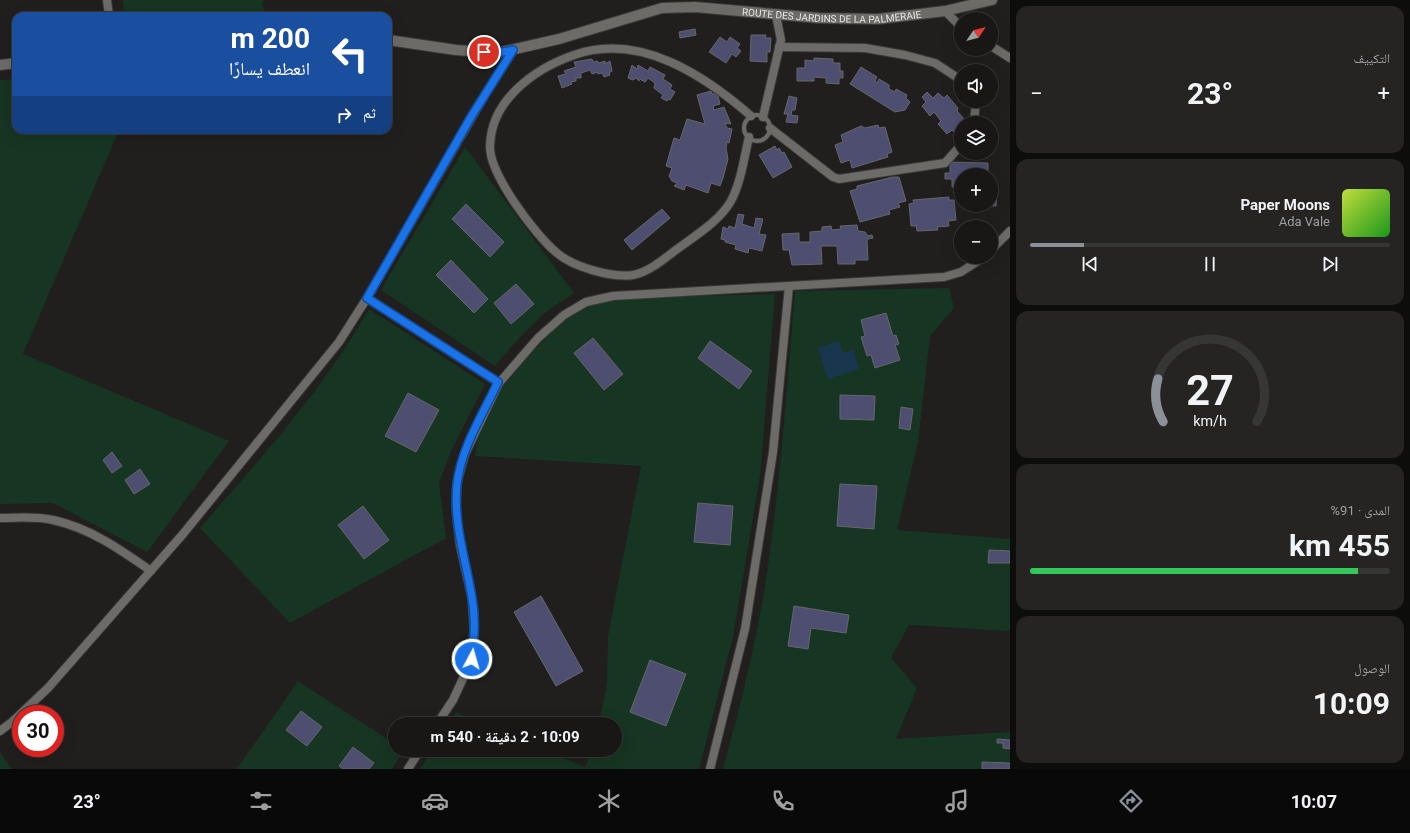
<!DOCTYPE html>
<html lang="ar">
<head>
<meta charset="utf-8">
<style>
  :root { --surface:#181716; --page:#252423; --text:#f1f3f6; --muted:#9f9fa1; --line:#363635; --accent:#8c9099 }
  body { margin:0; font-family:Roboto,"Noto Naskh Arabic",sans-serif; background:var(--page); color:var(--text); direction:rtl; height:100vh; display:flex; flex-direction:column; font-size:15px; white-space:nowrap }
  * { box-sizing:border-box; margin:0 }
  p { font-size:13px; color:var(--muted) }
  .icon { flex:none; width:22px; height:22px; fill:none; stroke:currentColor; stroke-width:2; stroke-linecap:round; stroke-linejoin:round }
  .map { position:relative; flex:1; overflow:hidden; direction:ltr }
  .details { display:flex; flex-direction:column; gap:6px; padding:6px; background:#0d0d0c; width:400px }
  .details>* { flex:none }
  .banner { position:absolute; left:12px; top:12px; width:380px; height:122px; border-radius:12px; box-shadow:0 4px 16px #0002,0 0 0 1px var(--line); direction:rtl; background:#1a4fa0; color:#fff; overflow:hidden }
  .needle { width:26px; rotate:55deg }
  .controls { position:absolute; left:954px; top:12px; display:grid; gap:8px }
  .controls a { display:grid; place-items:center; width:44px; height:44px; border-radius:50%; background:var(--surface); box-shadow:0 4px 16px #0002,0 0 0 1px var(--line); font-size:20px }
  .speed { position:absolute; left:12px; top:705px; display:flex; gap:8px; font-size:20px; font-weight:700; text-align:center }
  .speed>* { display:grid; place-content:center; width:52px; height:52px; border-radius:50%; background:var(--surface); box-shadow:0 4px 16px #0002,0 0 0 1px var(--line); line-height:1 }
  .speed .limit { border:6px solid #d22; background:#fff; color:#111 }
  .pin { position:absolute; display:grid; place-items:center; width:34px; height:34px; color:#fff; margin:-17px; border:2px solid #fff; border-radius:50%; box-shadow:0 1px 4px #0007 }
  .me { position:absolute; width:44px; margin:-22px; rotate:6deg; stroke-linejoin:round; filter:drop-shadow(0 0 3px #0008) }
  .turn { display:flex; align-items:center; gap:14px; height:84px; padding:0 16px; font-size:18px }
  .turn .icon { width:52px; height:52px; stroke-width:2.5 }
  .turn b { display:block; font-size:28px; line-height:34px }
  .then { display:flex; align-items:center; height:38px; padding:0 16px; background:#0003; gap:8px; font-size:15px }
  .big { font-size:30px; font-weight:700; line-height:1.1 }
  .details .card { flex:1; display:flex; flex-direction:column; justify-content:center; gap:6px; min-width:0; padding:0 14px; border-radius:12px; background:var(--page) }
  .details .dial { align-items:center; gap:0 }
  .dial svg { height:104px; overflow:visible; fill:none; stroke:var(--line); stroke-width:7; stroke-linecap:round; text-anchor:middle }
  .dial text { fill:var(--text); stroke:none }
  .song { display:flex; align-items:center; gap:12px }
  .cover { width:48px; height:48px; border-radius:6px; background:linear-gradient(135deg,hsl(70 70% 55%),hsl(120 70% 35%)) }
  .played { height:4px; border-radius:2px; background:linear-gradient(90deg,var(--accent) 15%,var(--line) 15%) }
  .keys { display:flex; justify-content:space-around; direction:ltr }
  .heat { display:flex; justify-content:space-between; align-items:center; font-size:22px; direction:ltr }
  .charge { height:6px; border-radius:3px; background:linear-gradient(90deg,#34c759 91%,var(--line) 0) }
  .trip { position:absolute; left:388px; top:717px; width:234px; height:40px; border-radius:20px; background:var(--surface); box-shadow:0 4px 16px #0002,0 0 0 1px var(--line); font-weight:700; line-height:40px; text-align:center; direction:rtl }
  .tab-bar { display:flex; height:64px; justify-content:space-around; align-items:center; background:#0a0909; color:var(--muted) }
  .tab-bar .icon { width:28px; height:28px }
  .tab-bar .current { color:var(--accent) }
  .tab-bar b { font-size:18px; color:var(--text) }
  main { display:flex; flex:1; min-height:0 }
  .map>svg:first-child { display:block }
</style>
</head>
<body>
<main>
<section class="details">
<div class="card"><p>التكييف</p>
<div class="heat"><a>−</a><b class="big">23°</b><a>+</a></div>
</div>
<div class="card">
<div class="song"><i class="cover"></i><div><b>Paper Moons</b><p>Ada Vale</p></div></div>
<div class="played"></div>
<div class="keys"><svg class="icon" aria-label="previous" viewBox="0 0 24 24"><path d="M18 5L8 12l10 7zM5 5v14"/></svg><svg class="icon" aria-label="pause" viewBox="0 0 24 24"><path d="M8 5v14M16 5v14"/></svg><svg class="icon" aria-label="next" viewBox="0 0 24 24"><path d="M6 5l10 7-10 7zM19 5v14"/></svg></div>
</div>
<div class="card dial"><svg viewBox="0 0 100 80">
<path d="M14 69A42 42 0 1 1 86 69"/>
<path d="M14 69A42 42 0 0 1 10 36" stroke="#8c9099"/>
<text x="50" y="56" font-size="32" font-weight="700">27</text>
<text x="50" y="72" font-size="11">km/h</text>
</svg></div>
<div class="card"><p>المدى · 91%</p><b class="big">455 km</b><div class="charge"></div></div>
<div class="card"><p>الوصول</p><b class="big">10:09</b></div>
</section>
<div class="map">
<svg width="1010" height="769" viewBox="0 0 1010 769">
  <rect width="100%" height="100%" fill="#201f1d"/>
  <g fill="#173523">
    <path d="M123,0H264L262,4L266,16H124Z"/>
    <path d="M16,79V130H119L23,354L229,441L147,552L53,503L0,504V80Z"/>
    <path d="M465,147L574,293L543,314L510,348L495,366L381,290Z"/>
    <path d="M949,288L954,308L930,336L918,442L897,530L1010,539V631L909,625L891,658L917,688L896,739L1010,732V769H723C740,707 756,644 766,580C780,485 787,388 795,291Z"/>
    <path d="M775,294L760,476L733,637L699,769H420L432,750H544L585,767L592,750H615V724H599L607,684L608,636L641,466L475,456L477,442L500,391L526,359L563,320L591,303L632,298Z"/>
    <path d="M369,309L485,384L451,451L439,483L446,538L290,623L200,528C261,458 324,389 369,309Z"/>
    <path d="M298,681L395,744V750H404L392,769H237Z"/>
    <path d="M456,712L483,724H449Z"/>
    <path d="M0,753L12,769H0Z"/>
  </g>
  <path fill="#1a364f" d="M839,341L843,353L853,350L859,369L828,379L818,348Z"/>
  <g fill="#4e4e70" stroke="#66666a">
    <path d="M695,29L696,35L680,38L679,32Z"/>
    <path d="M751,35H766L765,38H771L770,52H767V62L750,61Z"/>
    <path d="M720,37L727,42L730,37L740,44L737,48L741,51L736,57L732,54L726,63L709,52Z"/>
    <path d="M814,58L833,59V63H840V71H843V78H839V84L826,83V78L814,77V81H797V68H805V60L814,61Z"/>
    <path d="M592,59L593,62L597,61L599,63L605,61V64L610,61L612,71L609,73L610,75L604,77L602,73L598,74V72L592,74L590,70L581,73V78H576V81L571,82L572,84L562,88L558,76L566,74L564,71L576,67L574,62Z"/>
    <path d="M632,65L637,69L638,65L648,71L650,67L665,75L663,79L672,85L670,89L675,92L670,100L668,99L667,101L661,98L663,95L654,88L655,83L648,78L645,82L640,79L639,81L636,78L633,80L628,78Z"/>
    <path d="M861,67L877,77L875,81L877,83L879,79L889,85V89L895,92L896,89L907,95L906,98L910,102L905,110L895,112L850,84Z"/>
    <path d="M711,91L712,94L717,92L720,104L713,106L714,110L724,107L731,124L725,123L727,128L732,129L729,143L727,142L726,148L728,159L723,178L720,186L711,183L708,193L686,185L684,190L674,186L677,183L672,181L669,176L672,168L666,166L674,138L680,140L687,119L705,124L697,95Z"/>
    <path d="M927,92L933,98L938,93L944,98L947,95L958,108L957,111L964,119L960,123L961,126L954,132L952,130L947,134L938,124L941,121L934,112L930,116L922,106L926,102L922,97Z"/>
    <path d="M789,96L797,98L795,110H792L791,115L798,116L797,123L786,122L788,114H784Z"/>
    <path d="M878,125L879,128L885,127L892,152L887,154L888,157L852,168L850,160L841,163L835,145L843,142L841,135L861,126L865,128Z"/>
    <path d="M775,146L777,150L779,148L782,153L784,152L792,167L773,178L759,155Z"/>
    <path d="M950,162L988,163V175H961L960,187H952V179H945V173H950Z"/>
    <path d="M893,177H899L906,201L898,203L900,207L889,210L890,214L860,222L850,191L857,189V186Z"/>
    <path d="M991,189H997L996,206L966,205H991Z"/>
    <path d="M949,197V200H954L956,220L948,221L949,226L937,227L938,230L917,231L916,226H911L909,204L914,203L913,200Z"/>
    <path d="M466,204L504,242L490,257L452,219Z"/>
    <path d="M662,209L670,218L632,250L624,240Z"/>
    <path d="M738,214L744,215L742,224L754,228L756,218L763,219L759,234L766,235L762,251L749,248L748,253L735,249L736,245L725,242V240L721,239L723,227L728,229L729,226L735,228Z"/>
    <path d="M857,225L858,231L865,232L868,236L872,235L873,238L868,239L867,241L868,260H855V264H838L837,246H821L822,264L792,265L789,250H783L782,234L799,233V242H810V232L822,231V227L831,226L832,230L841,229L840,226Z"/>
    <path d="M451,260L488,299L474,313L436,275Z"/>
    <path d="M516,284L534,304L511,324L494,303Z"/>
    <path d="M886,313L893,336L896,335L899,344L895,345L900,360L875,368L871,355L867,356L861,337L865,336L861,320Z"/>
    <path d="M593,338L623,374L604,390L574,353Z"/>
    <path d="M710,341L752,371L739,389L698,358Z"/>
    <path d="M408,393L439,410L416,452L385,436Z"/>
    <path d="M840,395L875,396L874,420L840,419Z"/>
    <path d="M901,407L913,409L910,430L899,428Z"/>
    <path d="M112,452L122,466L112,473L103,460Z"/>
    <path d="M140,469L150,484L134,494L125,480Z"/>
    <path d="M840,484L877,486L874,529L837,526Z"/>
    <path d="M698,503L733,506L730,545L694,542Z"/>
    <path d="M363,506L389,540L364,559L338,525Z"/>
    <path d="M989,550L1010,551V563H988Z"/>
    <path d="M541,596L583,671L556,686L514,612Z"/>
    <path d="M794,606L849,615L846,633L811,628L808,649L788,646Z"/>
    <path d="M650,660L686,674L666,726L630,712Z"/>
    <path d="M301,711L322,727L307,746L286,730Z"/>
    <path d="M997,739L1010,740V749L1003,748V743H997Z"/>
    <path d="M353,747L374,763L369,769H343L339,766Z"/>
    <path d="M982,762L1010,763V769H982Z"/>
  </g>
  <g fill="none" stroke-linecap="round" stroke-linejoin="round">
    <defs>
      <circle id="service" cx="757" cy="128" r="13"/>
      <g id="minor">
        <path d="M107,0L109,16"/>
        <path d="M945,11L961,27"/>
        <path d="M991,46L1010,58"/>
        <path d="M779,47L865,48L905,55L935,63L961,80"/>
        <path d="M763,117L781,40L776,15"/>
        <path d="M974,123L976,101"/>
        <path d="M770,128L833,177L839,179L945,163L961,145"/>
        <path d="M749,137C744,158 741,182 731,201C720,220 698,234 680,247C666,257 650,272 633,275C612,278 573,267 557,253C536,236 489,174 490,146C491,100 534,69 574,55C639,32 704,75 751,116"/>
        <path d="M991,250L1010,231"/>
        <path d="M367,298L499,383"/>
        <path d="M0,518C17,518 35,516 53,520C90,528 121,550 151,571"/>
        <path d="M437,724L453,700L472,659L474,630L472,599L460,545L456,510L457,483L465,454L499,383L538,338L564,315L586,302L613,296L944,277L961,272L984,257"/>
        <path d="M0,731L12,722L48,688L183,534L339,342L367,298L486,93L513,51"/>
        <path d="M408,769L420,750"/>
        <path d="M710,769L745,629L773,452L789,286"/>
      </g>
      <g id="tertiary">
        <path id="s1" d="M388,40L456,50L497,53L559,39L662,8L695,7L819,18L878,19L945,11L992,0"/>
        <path d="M0,65L16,63"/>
      </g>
    </defs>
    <use href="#service" stroke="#3a3a38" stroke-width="5.5"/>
    <use href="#minor" stroke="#3a3a38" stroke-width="10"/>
    <use href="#tertiary" stroke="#3a3a38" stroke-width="12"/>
    <use href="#service" stroke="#6c6b68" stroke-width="4"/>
    <use href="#minor" stroke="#6c6b68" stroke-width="8"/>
    <use href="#tertiary" stroke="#6c6b68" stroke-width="10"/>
  </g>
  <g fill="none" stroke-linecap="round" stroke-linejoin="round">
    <defs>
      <path id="route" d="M472,659C474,639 476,619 472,598C466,560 453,524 457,484C461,448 483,414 498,382L367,298L471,117L513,50L497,53L484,52"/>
    </defs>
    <use href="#route" stroke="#114b97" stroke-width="10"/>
    <use href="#route" stroke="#1a73e8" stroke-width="7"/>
  </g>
  <g text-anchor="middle" stroke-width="3" stroke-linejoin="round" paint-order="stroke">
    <g font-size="10" fill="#e6e6e4" stroke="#201f1d">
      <text dy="4" stroke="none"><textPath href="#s1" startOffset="451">ROUTE DES JARDINS DE LA PALMERAIE</textPath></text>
    </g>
  </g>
</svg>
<div class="controls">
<a><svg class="needle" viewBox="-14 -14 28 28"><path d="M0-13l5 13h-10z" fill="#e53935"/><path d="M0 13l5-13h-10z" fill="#9f9fa1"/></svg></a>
<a><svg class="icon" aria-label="sound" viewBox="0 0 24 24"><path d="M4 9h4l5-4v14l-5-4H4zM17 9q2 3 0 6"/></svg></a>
<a><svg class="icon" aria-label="layers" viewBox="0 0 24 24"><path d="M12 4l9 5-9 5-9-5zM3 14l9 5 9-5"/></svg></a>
<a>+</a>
<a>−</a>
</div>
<div class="speed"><div class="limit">30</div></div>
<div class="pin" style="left:484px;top:52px;background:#d93025"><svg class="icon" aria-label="arrive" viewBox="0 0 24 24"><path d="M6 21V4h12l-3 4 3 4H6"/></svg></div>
<svg class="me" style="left:472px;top:659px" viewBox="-20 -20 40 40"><circle r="17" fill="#1a73e8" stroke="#fff" stroke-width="3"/><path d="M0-11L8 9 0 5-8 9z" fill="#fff"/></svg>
<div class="trip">10:09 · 2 دقيقة · 540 m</div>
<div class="banner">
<div class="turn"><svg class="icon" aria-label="left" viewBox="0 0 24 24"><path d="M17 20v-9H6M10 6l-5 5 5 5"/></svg><div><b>200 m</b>انعطف يسارًا</div></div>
<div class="then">ثم<svg class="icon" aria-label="right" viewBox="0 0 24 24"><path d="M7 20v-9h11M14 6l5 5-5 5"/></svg></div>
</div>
</div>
</main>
<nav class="tab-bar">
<b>10:07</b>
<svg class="icon current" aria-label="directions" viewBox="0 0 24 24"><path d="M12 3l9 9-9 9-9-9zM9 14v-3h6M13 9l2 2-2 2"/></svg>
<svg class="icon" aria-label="music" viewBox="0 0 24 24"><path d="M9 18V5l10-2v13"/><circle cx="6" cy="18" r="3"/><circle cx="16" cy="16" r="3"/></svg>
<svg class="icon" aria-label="phone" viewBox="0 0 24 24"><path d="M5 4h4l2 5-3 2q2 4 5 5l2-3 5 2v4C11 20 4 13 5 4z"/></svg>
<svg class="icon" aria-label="climate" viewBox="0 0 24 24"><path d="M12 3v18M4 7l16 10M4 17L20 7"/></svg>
<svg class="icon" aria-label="car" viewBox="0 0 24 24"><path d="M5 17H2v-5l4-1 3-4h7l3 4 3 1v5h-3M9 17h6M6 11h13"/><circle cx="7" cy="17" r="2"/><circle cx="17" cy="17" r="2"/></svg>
<svg class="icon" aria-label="filters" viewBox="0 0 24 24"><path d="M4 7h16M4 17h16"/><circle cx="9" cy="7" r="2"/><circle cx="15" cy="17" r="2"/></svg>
<b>23°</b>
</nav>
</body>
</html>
